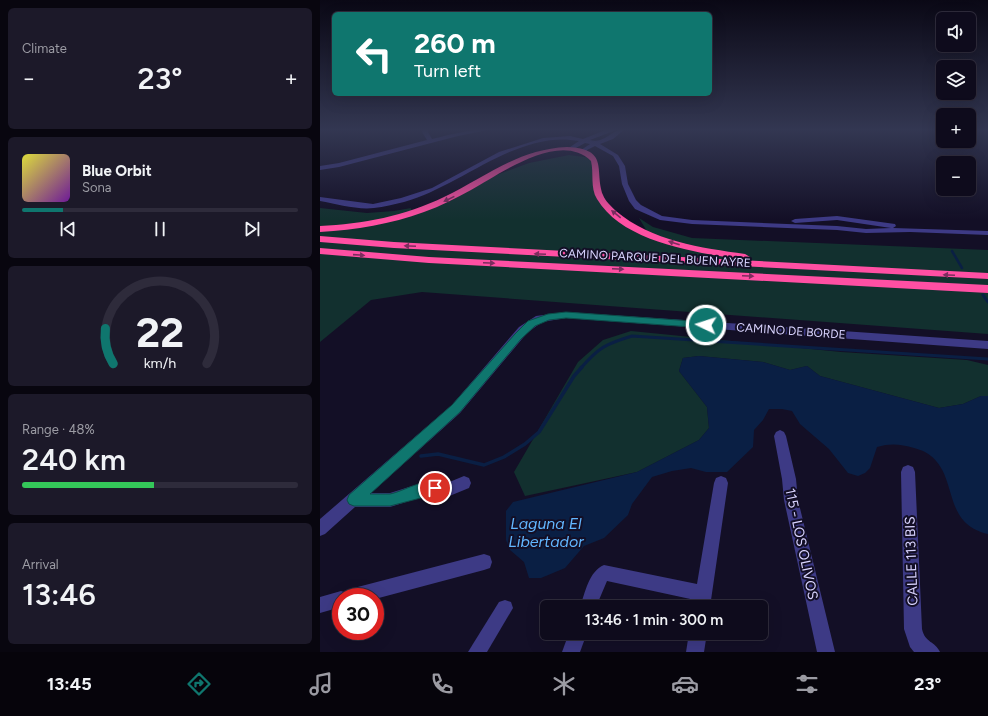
<!DOCTYPE html>
<html lang="en">
<head>
<meta charset="utf-8">
<style>
  :root { --surface:#0e0b1c; --page:#1c1929; --text:#f1f3f6; --muted:#9b9ba3; --line:#2e2b3b; --accent:#0f766e }
  body { margin:0; font-family:Figtree,sans-serif; background:var(--page); color:var(--text); height:100vh; display:flex; flex-direction:column; font-size:15px; white-space:nowrap }
  * { box-sizing:border-box; margin:0 }
  p { font-size:13px; color:var(--muted) }
  .icon { flex:none; width:22px; height:22px; fill:none; stroke:currentColor; stroke-width:2; stroke-linecap:round; stroke-linejoin:round }
  .map { position:relative; flex:1; overflow:hidden }
  .panel { display:flex; flex-direction:column; gap:8px; padding:8px; background:#08060f; width:320px }
  .panel>* { flex:none }
  .banner { position:absolute; left:12px; top:12px; width:380px; height:84px; border-radius:6px; box-shadow:0 4px 16px #0002,0 0 0 1px var(--line); background:#0f766e; color:#fff; overflow:hidden }
  .buttons { position:absolute; left:616px; top:12px; display:grid; gap:8px }
  .buttons a { display:grid; place-items:center; width:40px; height:40px; border-radius:6px; background:var(--surface); box-shadow:0 4px 16px #0002,0 0 0 1px var(--line); font-size:20px }
  .speed { position:absolute; left:12px; top:588px; display:flex; gap:8px; font-size:20px; font-weight:700; text-align:center }
  .speed>* { display:grid; place-content:center; width:52px; height:52px; border-radius:50%; background:var(--surface); box-shadow:0 4px 16px #0002,0 0 0 1px var(--line); line-height:1 }
  .speed .limit { border:6px solid #d22; background:#fff; color:#111 }
  .pin { position:absolute; display:grid; place-items:center; width:34px; height:34px; color:#fff; margin:-17px; border:2px solid #fff; border-radius:50%; box-shadow:0 1px 4px #0007 }
  .me { position:absolute; width:44px; margin:-22px; rotate:274deg; stroke-linejoin:round; filter:drop-shadow(0 0 3px #0008) }
  .turn { display:flex; align-items:center; gap:14px; height:84px; padding:0 16px; font-size:18px }
  .turn .icon { width:52px; height:52px; stroke-width:2.5 }
  .turn b { display:block; font-size:28px; line-height:34px }
  .big { font-size:30px; font-weight:600; line-height:1.1 }
  .panel .tile { flex:1; display:flex; flex-direction:column; justify-content:center; gap:6px; min-width:0; padding:0 14px; border-radius:6px; background:var(--page) }
  .panel .dial { align-items:center; gap:0 }
  .dial svg { height:104px; overflow:visible; fill:none; stroke:var(--line); stroke-width:7; stroke-linecap:round; text-anchor:middle }
  .dial text { fill:var(--text); stroke:none }
  .song { display:flex; align-items:center; gap:12px }
  .cover { width:48px; height:48px; border-radius:6px; background:linear-gradient(135deg,hsl(60 70% 55%),hsl(280 70% 35%)) }
  .played { height:4px; border-radius:2px; background:linear-gradient(90deg,var(--accent) 15%,var(--line) 15%) }
  .keys { display:flex; justify-content:space-around; direction:ltr }
  .heat { display:flex; justify-content:space-between; align-items:center; font-size:22px; direction:ltr }
  .charge { height:6px; border-radius:3px; background:linear-gradient(90deg,#34c759 48%,var(--line) 0) }
  .trip { position:absolute; left:220px; top:600px; width:228px; height:40px; border-radius:6px; background:var(--surface); box-shadow:0 4px 16px #0002,0 0 0 1px var(--line); font-weight:600; line-height:40px; text-align:center }
  .tabs { display:flex; height:64px; justify-content:space-around; align-items:center; background:#06040b; color:var(--muted) }
  .tabs .icon { width:28px; height:28px }
  .tabs .selected { color:var(--accent) }
  .tabs b { font-size:18px; color:var(--text) }
  main { display:flex; flex:1; min-height:0 }
  .map>svg:first-child { display:block }
</style>
</head>
<body>
<main>
<section class="panel">
<div class="tile"><p>Climate</p>
<div class="heat"><a>−</a><b class="big">23°</b><a>+</a></div>
</div>
<div class="tile">
<div class="song"><i class="cover"></i><div><b>Blue Orbit</b><p>Sona</p></div></div>
<div class="played"></div>
<div class="keys"><svg class="icon" aria-label="previous" viewBox="0 0 24 24"><path d="M18 5L8 12l10 7zM5 5v14"/></svg><svg class="icon" aria-label="pause" viewBox="0 0 24 24"><path d="M8 5v14M16 5v14"/></svg><svg class="icon" aria-label="next" viewBox="0 0 24 24"><path d="M6 5l10 7-10 7zM19 5v14"/></svg></div>
</div>
<div class="tile dial"><svg viewBox="0 0 100 80">
<path d="M14 69A42 42 0 1 1 86 69"/>
<path d="M14 69A42 42 0 0 1 8 42" stroke="#0f766e"/>
<text x="50" y="56" font-size="32" font-weight="700">22</text>
<text x="50" y="72" font-size="11">km/h</text>
</svg></div>
<div class="tile"><p>Range · 48%</p><b class="big">240 km</b><div class="charge"></div></div>
<div class="tile"><p>Arrival</p><b class="big">13:46</b></div>
</section>
<div class="map">
<svg width="668" height="652" viewBox="0 0 668 652">
  <rect width="100%" height="100%" fill="#130f26"/>
  <g fill="#12302f">
    <path d="M249,155L272,158L278,188L294,213L328,233L319,218L333,227L372,238L668,250V334L102,292L51,300L0,342V208L47,213L74,211L91,208L92,213L163,180L209,163Z"/>
    <path d="M311,331L521,352L647,360L668,365V396H661L643,404L619,408L500,376L487,366L470,370L443,362L379,356L363,358L359,371L387,407L389,428L379,440L317,472L205,496L194,472L258,362L283,340Z"/>
  </g>
  <path fill="#0a1f44" d="M379,356L443,362L470,370L487,366L500,376L619,408L643,404L661,396H668V534C619,523 641,472 605,452C602,450 597,449 594,448C581,444 570,443 557,447L550,468L545,473L538,476L528,473L509,449L480,424L472,411L462,409H449L443,420L434,430L433,447L407,472H386L371,468L352,471L332,477L312,504L308,515L284,538L264,546L245,568L221,578H209L204,562L190,550L186,540V511L193,502L317,472L379,440L389,428L387,407L359,371L363,358Z"/>
  <g fill="none" stroke-linecap="round" stroke-linejoin="round">
    <path stroke="#0a1f44" stroke-width="2.5" d="M632,251L642,268"/>
    <g stroke="#0a1f44" stroke-width="3">
      <path d="M663,295L668,302"/>
      <path d="M261,368C279,347 286,344 312,336L668,359"/>
    </g>
    <path stroke="#0a1f44" stroke-width="3.5" d="M101,456L118,454L164,465L184,457L205,444L219,432L254,376L262,367"/>
    <g fill="#3d3a85" fill-rule="evenodd">
      <path d="M103,129H109L108,132L112,139C132,134 151,129 172,129L138,136L19,167L0,170V166L19,163L107,140L102,132Z"/>
      <path d="M288,129L296,130L270,140C286,144 291,129 305,129L293,139L280,144L298,155L305,166L308,184L316,200L321,205L342,216L372,220L517,226L546,229L571,228L517,220L475,223L471,221L475,219L517,216L575,224L576,226L573,228L668,231V235L590,232L546,233L517,230L372,224L340,220L315,209L309,201L302,184L299,166L293,156L275,146L267,150V154H263L261,150L270,144L265,143L254,149L244,150V148L250,147L259,141C198,129 140,187 84,202C74,204 64,207 54,208C37,210 17,204 0,201V197L53,204L81,198L112,188L179,152L223,138L250,136L263,139Z"/>
      <path d="M246,312L668,341V349L246,318L222,322L207,333L140,413L51,493H70L105,482L115,481L127,483L144,476L149,478L151,483L149,488L127,497L115,495L105,496L70,507H35L5,534L0,536V519L132,405L199,327L216,316Z"/>
      <path d="M460,430L464,432L466,436L476,479L478,500L515,652H497L464,500L462,479L454,436L456,432Z"/>
      <path d="M588,465L593,467L595,472L602,629C605,643 615,641 620,652H594L590,647L584,629L581,472L583,467Z"/>
      <path d="M401,476L406,478L408,483L390,607H374L375,600L287,581L276,607H260C265,593 269,571 284,565L377,584L394,483L396,478Z"/>
      <path d="M164,554L170,556L172,562L170,568L164,570L55,599V597H21V607L0,613V597L21,591L24,592L30,589Z"/>
      <path d="M185,600L191,602L193,608L167,652H148L179,602Z"/>
      <path d="M249,633H267L260,652H242Z"/>
      <path d="M369,633H387L384,652H366Z"/>
    </g>
    <g fill="#ff4fa3" fill-rule="evenodd">
      <path d="M247,147C290,149 274,170 283,195C285,201 292,207 296,211C331,241 382,248 425,254L430,257L425,260C379,253 303,243 277,199C270,188 274,173 271,161C240,130 180,174 151,190C136,198 121,206 104,212C71,224 36,230 0,232V226C43,224 85,216 124,197C166,177 198,149 247,147Z"/>
      <path d="M0,236L74,242L668,273V279L74,248L0,242Z"/>
      <path d="M0,248L109,257L668,285V293L109,263L0,254Z"/>
    </g>
  </g>
  <defs><path id="oneway-solid" d="M-6-.8H1V-3.2L6.5 0L1 3.2V.8H-6Z"/></defs>
  <g fill="#7d2c5e">
    <use href="#oneway-solid" transform="translate(129 199) rotate(154)"/>
    <use href="#oneway-solid" transform="translate(296 214) rotate(-141)"/>
    <use href="#oneway-solid" transform="translate(354 243) rotate(-162)"/>
    <use href="#oneway-solid" transform="translate(90 246) rotate(-177)"/>
    <use href="#oneway-solid" transform="translate(220 254) rotate(-177)"/>
    <use href="#oneway-solid" transform="translate(39 255) rotate(4)"/>
    <use href="#oneway-solid" transform="translate(169 263) rotate(3)"/>
    <use href="#oneway-solid" transform="translate(298 269) rotate(3)"/>
    <use href="#oneway-solid" transform="translate(629 275) rotate(-177)"/>
    <use href="#oneway-solid" transform="translate(428 276) rotate(3)"/>
  </g>
  <linearGradient id="sky" x2="0" y2="1"><stop stop-color="#0a0815"/><stop offset="0.59" stop-color="#333752"/><stop offset="1" stop-color="#333752" stop-opacity="0"/></linearGradient>
  <rect width="668" height="220" fill="url(#sky)"/>
  <path fill="#0f766e" stroke="#0a4d48" d="M246,312L386,322L391,325L386,328L246,318L229,320L215,326L201,339L140,412L50,494C57,494 64,494 70,494C85,491 104,477 120,484L122,488L120,493L70,506H34L29,504L27,500L29,495L132,405L195,334L208,321L228,314Z"/>
  <g text-anchor="middle" stroke-width="4" stroke-linejoin="round" paint-order="stroke">
    <g font-size="12" fill="#d9d4ff" stroke="#130f26">
      <text transform="translate(335 258) rotate(3)" y="4">CAMINO PARQUE DEL BUEN AYRE</text>
      <text transform="translate(471 331) rotate(4)" y="4">CAMINO DE BORDE</text>
    </g>
    <g font-size="14" fill="#d9d4ff" stroke="#130f26">
      <text transform="translate(482 544) rotate(78)" y="5">115 - LOS OLIVOS</text>
      <text transform="translate(591 561) rotate(-92)" y="5">CALLE 113 BIS</text>
    </g>
    <g font-size="16" font-style="italic" fill="#62b6ff" stroke="#130f26">
      <text x="226" y="529">Laguna El<tspan x="226" dy="18">Libertador</tspan></text>
    </g>
  </g>
</svg>
<div class="buttons">
<a><svg class="icon" aria-label="sound" viewBox="0 0 24 24"><path d="M4 9h4l5-4v14l-5-4H4zM17 9q2 3 0 6"/></svg></a>
<a><svg class="icon" aria-label="layers" viewBox="0 0 24 24"><path d="M12 4l9 5-9 5-9-5zM3 14l9 5 9-5"/></svg></a>
<a>+</a>
<a>−</a>
</div>
<div class="speed"><div class="limit">30</div></div>
<div class="pin" style="left:115px;top:488px;background:#d93025"><svg class="icon" aria-label="arrive" viewBox="0 0 24 24"><path d="M6 21V4h12l-3 4 3 4H6"/></svg></div>
<svg class="me" style="left:386px;top:325px" viewBox="-20 -20 40 40"><circle r="17" fill="#0f766e" stroke="#fff" stroke-width="3"/><path d="M0-11L8 9 0 5-8 9z" fill="#fff"/></svg>
<div class="trip">13:46 · 1 min · 300 m</div>
<div class="banner">
<div class="turn"><svg class="icon" aria-label="left" viewBox="0 0 24 24"><path d="M17 20v-9H6M10 6l-5 5 5 5"/></svg><div><b>260 m</b>Turn left</div></div>
</div>
</div>
</main>
<nav class="tabs">
<b>13:45</b>
<svg class="icon selected" aria-label="directions" viewBox="0 0 24 24"><path d="M12 3l9 9-9 9-9-9zM9 14v-3h6M13 9l2 2-2 2"/></svg>
<svg class="icon" aria-label="music" viewBox="0 0 24 24"><path d="M9 18V5l10-2v13"/><circle cx="6" cy="18" r="3"/><circle cx="16" cy="16" r="3"/></svg>
<svg class="icon" aria-label="phone" viewBox="0 0 24 24"><path d="M5 4h4l2 5-3 2q2 4 5 5l2-3 5 2v4C11 20 4 13 5 4z"/></svg>
<svg class="icon" aria-label="climate" viewBox="0 0 24 24"><path d="M12 3v18M4 7l16 10M4 17L20 7"/></svg>
<svg class="icon" aria-label="car" viewBox="0 0 24 24"><path d="M5 17H2v-5l4-1 3-4h7l3 4 3 1v5h-3M9 17h6M6 11h13"/><circle cx="7" cy="17" r="2"/><circle cx="17" cy="17" r="2"/></svg>
<svg class="icon" aria-label="filters" viewBox="0 0 24 24"><path d="M4 7h16M4 17h16"/><circle cx="9" cy="7" r="2"/><circle cx="15" cy="17" r="2"/></svg>
<b>23°</b>
</nav>
</body>
</html>
